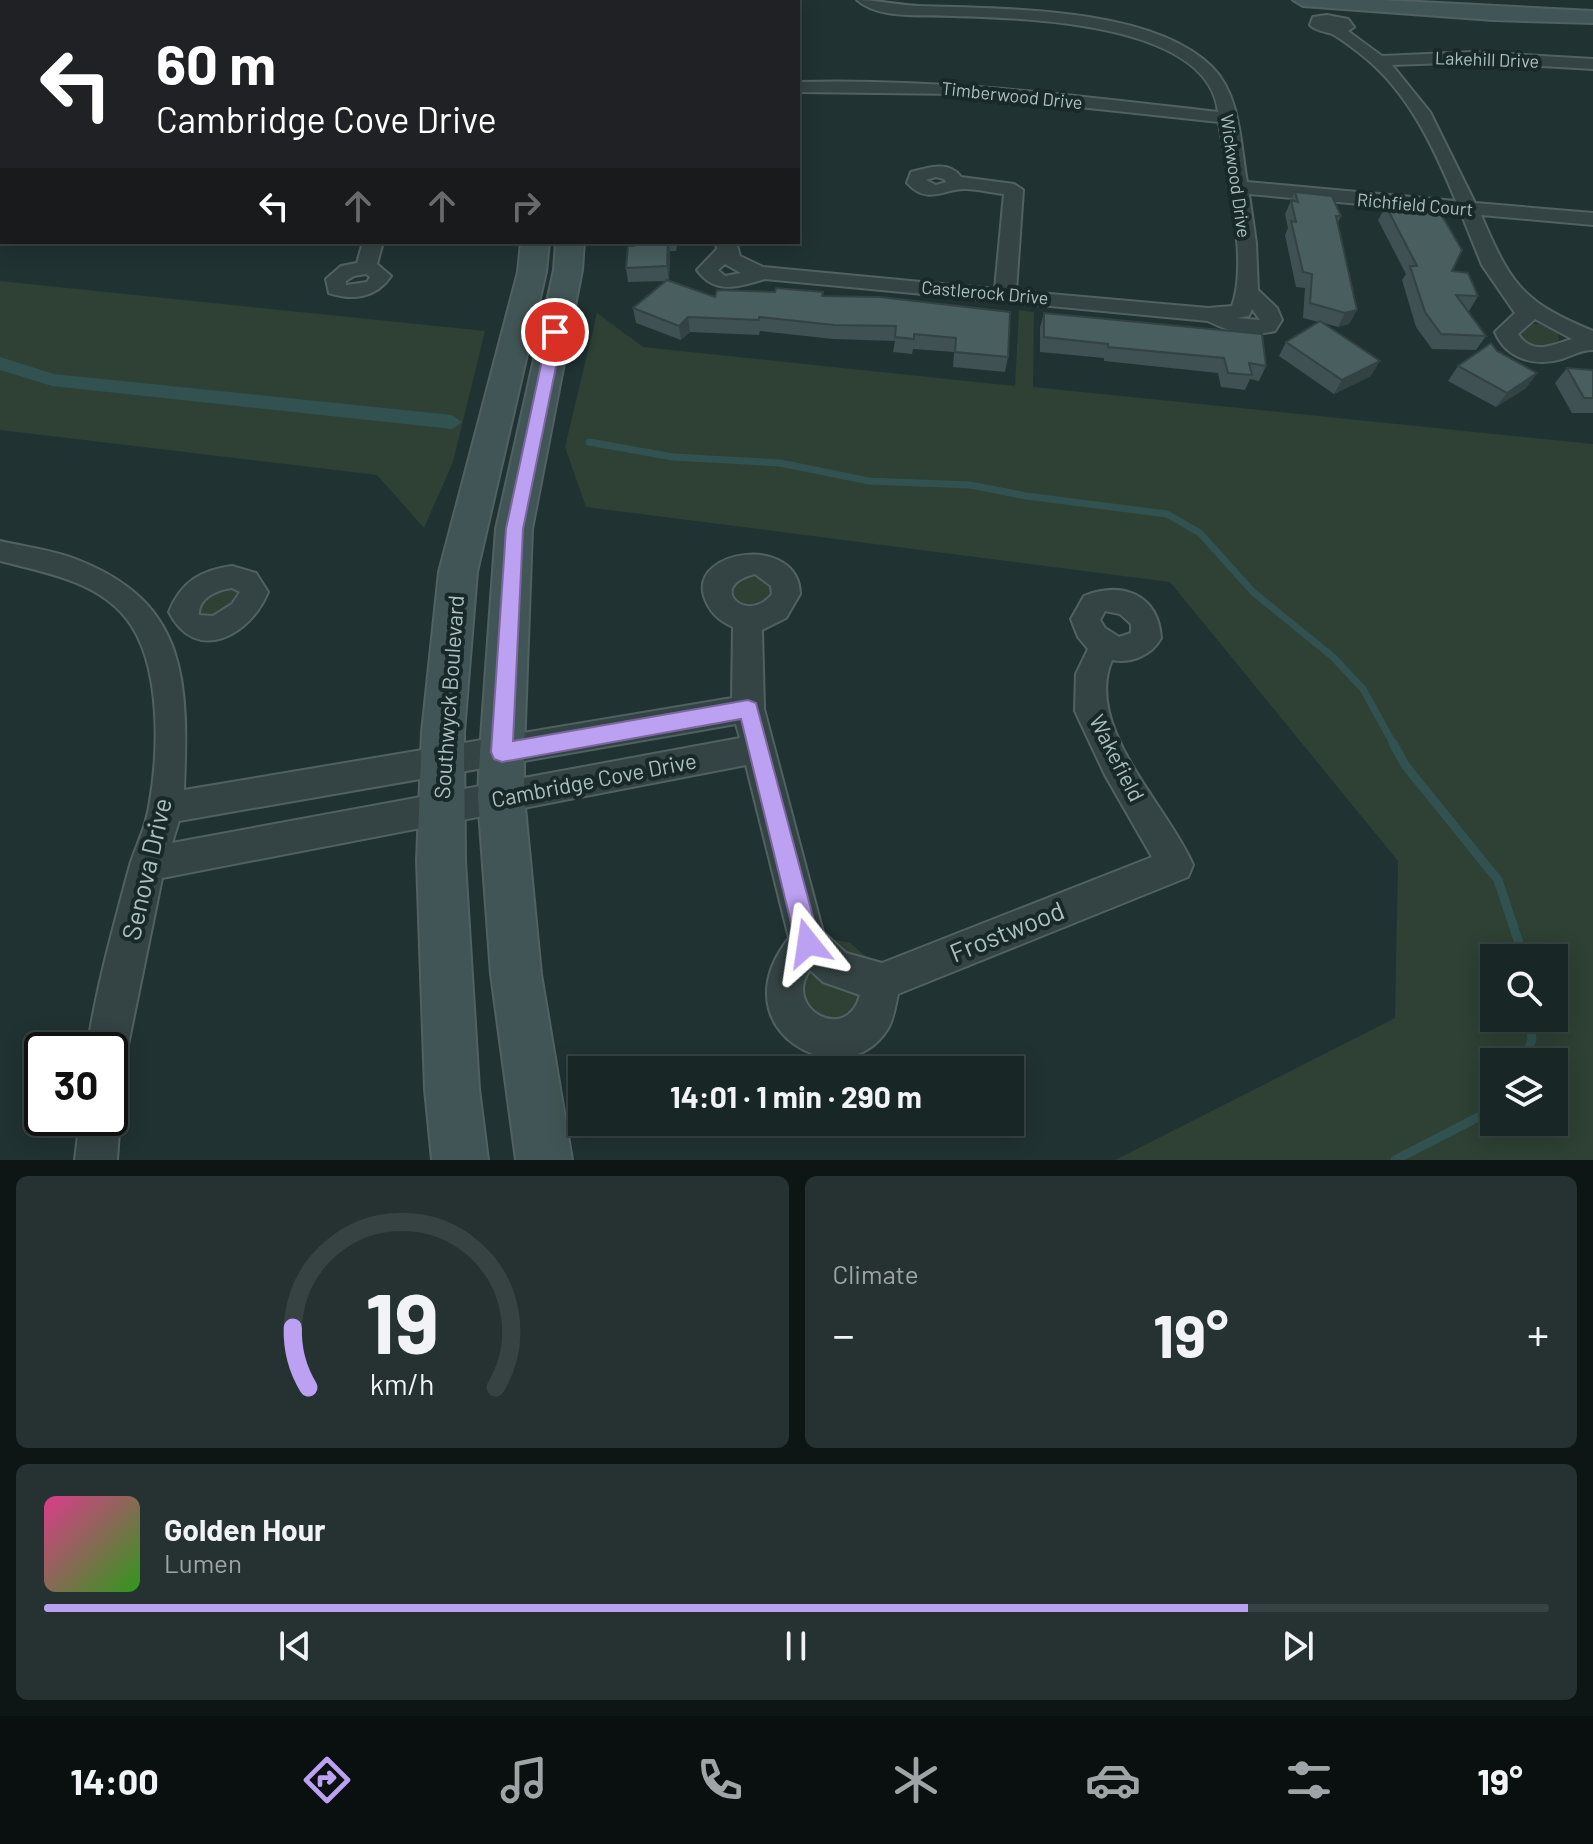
<!DOCTYPE html>
<html lang="en">
<head>
<meta charset="utf-8">
<style>
  :root { --surface:#192626; --page:#263232; --text:#f1f3f6; --muted:#9fa5a7; --line:#374343; --accent:#bca0f2 }
  body { margin:0; font-family:Barlow,sans-serif; background:var(--page); color:var(--text); height:100vh; display:flex; flex-direction:column; font-size:30px; white-space:nowrap }
  * { box-sizing:border-box; margin:0 }
  p { font-size:26px; color:var(--muted) }
  .icon { flex:none; width:44px; height:44px; fill:none; stroke:currentColor; stroke-width:2; stroke-linecap:round; stroke-linejoin:round }
  .map { position:relative; height:1160px; overflow:hidden }
  .side { display:flex; flex-direction:column; gap:16px; padding:16px; background:#0e1515; flex:1 }
  .side>* { flex:none }
  .banner { position:absolute; left:0px; top:0px; width:800px; height:244px; box-shadow:0 4px 20px #0003,0 0 0 2px var(--line); background:#202124; color:#fff; overflow:hidden }
  .fabs { position:absolute; left:1480px; top:944px; display:grid; gap:16px }
  .fabs a { display:grid; place-items:center; width:88px; height:88px; border-radius:0px; background:var(--surface); box-shadow:0 4px 20px #0003,0 0 0 2px var(--line); font-size:40px }
  .speed { position:absolute; left:24px; top:1032px; display:flex; gap:16px; font-size:40px; font-weight:700; text-align:center }
  .speed>* { display:grid; place-content:center; width:104px; height:104px; border-radius:50%; background:var(--surface); box-shadow:0 4px 20px #0003,0 0 0 2px var(--line); line-height:1 }
  .speed .limit { border:4px solid #111; border-radius:12px; background:#fff; color:#111 }
  .pin { position:absolute; display:grid; place-items:center; width:68px; height:68px; color:#fff; margin:-34px; border:4px solid #fff; border-radius:50%; box-shadow:0 2px 8px #0007 }
  .me { position:absolute; width:88px; margin:-44px; rotate:345deg; stroke-linejoin:round; filter:drop-shadow(0 0 6px #0008) }
  .turn { display:flex; align-items:center; gap:28px; height:168px; padding:0 24px; font-size:36px }
  .turn .icon { width:104px; height:104px; stroke-width:2.5 }
  .turn b { display:block; font-size:56px; line-height:68px }
  .lanes { display:flex; align-items:center; height:76px; padding:0 24px; background:#0003; justify-content:center; gap:40px; direction:ltr }
  .lanes .off { opacity:.35 }
  .big { font-size:60px; font-weight:700; line-height:1.1 }
  .side .widget { flex:1; display:flex; flex-direction:column; justify-content:center; gap:12px; min-width:0; padding:0 28px; border-radius:12px; background:var(--page) }
  .side .dial { align-items:center; gap:0 }
  .dial svg { height:208px; overflow:visible; fill:none; stroke:var(--line); stroke-width:7; stroke-linecap:round; text-anchor:middle }
  .dial text { fill:var(--text); stroke:none }
  .song { display:flex; align-items:center; gap:24px }
  .cover { width:96px; height:96px; border-radius:12px; background:linear-gradient(135deg,hsl(330 70% 55%),hsl(110 70% 35%)) }
  .played { height:8px; border-radius:4px; background:linear-gradient(90deg,var(--accent) 80%,var(--line) 80%) }
  .keys { display:flex; justify-content:space-around; direction:ltr }
  .heat { display:flex; justify-content:space-between; align-items:center; font-size:44px; direction:ltr }
  .side .tiles { flex:1; display:grid; gap:16px; grid-template-columns:1fr 1fr }
  .widget:last-child { grid-column:span 2 }
  .trip { position:absolute; left:568px; top:1056px; width:456px; height:80px; border-radius:0px; background:var(--surface); box-shadow:0 4px 20px #0003,0 0 0 2px var(--line); font-weight:700; line-height:80px; text-align:center }
  .tab-bar { display:flex; height:128px; justify-content:space-around; align-items:center; background:#0a0f0f; color:var(--muted) }
  .tab-bar .icon { width:56px; height:56px }
  .tab-bar .active { color:var(--accent) }
  .tab-bar b { font-size:36px; color:var(--text) }
  .map>svg:first-child { display:block }
</style>
</head>
<body>
<div class="map">
<svg width="1593" height="1160" viewBox="0 0 1593 1160">
  <rect width="100%" height="100%" fill="#213232"/>
  <g fill="#2e4134" fill-rule="evenodd">
    <path d="M0,281L485,331L453,462L424,528L377,475L0,430Z"/>
    <path d="M1019,310L1034,312L1033,387L1593,444V1160H1115L1395,1018L1398,861L1170,582L586,507L565,447L597,313L643,347L1015,386ZM1494,958H1554V1018H1494ZM1494,1062H1554V1122H1494Z"/>
    <path d="M1531,324H1539L1558,333L1559,340L1545,349L1529,348L1516,334Z"/>
    <path d="M764,567L780,599L737,611L723,583Z"/>
    <path d="M212,583L251,590L203,628L188,604Z"/>
    <path d="M837,940L850,943L870,960L867,1010L831,1024L806,1010L797,970L825,942Z"/>
  </g>
  <g fill="none" stroke-linecap="round" stroke-linejoin="round">
    <path stroke="#315251" stroke-width="7" d="M589,442L673,457L780,463L869,481L970,485L1026,496L1167,514L1200,533L1253,592L1333,657L1363,689L1394,745"/>
    <g stroke="#315251" stroke-width="9">
      <path d="M1393,743L1405,765L1498,880L1524,958"/>
      <path d="M1522,1062L1532,1040L1530,1018"/>
      <path d="M1395,1160L1494,1109"/>
    </g>
    <path fill="#315251" fill-rule="evenodd" d="M0,357L54,374L452,415L462,422L452,429L52,386L0,370Z"/>
    <defs>
      <g id="lane">
        <path d="M565,0H573L574,2H566Z"/>
        <path d="M698,0H706L708,2H700Z"/>
        <path d="M737,0H745L746,2H738Z"/>
      </g>
      <g id="street">
        <path d="M857,0C878,0 897,5 918,6C999,9 1151,6 1212,67C1241,96 1240,144 1247,182L1456,201C1433,145 1407,89 1358,52C1350,46 1340,38 1332,34C1324,31 1316,31 1310,25L1313,17L1327,15L1348,19L1354,27L1348,31L1382,56L1473,52L1593,59V69L1473,62L1392,65L1430,112L1475,203L1593,213V225L1481,215C1510,282 1521,302 1593,331V350C1581,350 1573,355 1562,359C1535,367 1506,359 1495,332L1515,313L1482,265L1461,213L1249,194L1256,243L1258,290L1277,308L1282,320L1275,331C1251,337 1229,332 1208,321L765,279C739,287 715,295 697,270L717,249L716,242H736L740,256L763,267L995,289L1004,194C992,193 978,189 966,189C944,188 928,206 907,183L911,172C927,168 949,160 961,177L1014,184L1023,190L1016,291L1208,308L1232,306C1249,262 1226,170 1219,122L959,94L798,92V82C939,78 1078,96 1218,112C1209,21 1020,18 953,16C924,14 879,20 857,0ZM936,177L944,179L946,182L936,185L926,180ZM725,264L741,273L725,276L718,270ZM1252,309L1260,320L1237,318L1249,316ZM1535,319L1572,339C1551,345 1533,356 1518,334Z"/>
        <path d="M1,63L2,76L0,77V64Z"/>
        <rect x="0" y="198" width="2" height="12"/>
        <path d="M363,242H383L377,264L391,276C376,298 353,301 329,293L326,279L341,266L357,263ZM366,274L370,277L367,282L346,285V281L354,276Z"/>
        <path d="M0,541C25,547 54,550 78,560C190,604 188,685 184,790L732,698L733,627C718,620 709,612 704,596C690,549 799,534 800,594L786,618L762,630L764,709L823,932L846,953L882,963L1152,857L1105,775L1075,711L1076,674L1088,649L1078,637L1071,619L1084,596C1122,581 1158,594 1161,638C1152,655 1131,664 1112,660C1083,727 1168,806 1193,865L1188,877L898,994C895,1006 894,1020 887,1030C844,1098 716,1031 789,938L746,765L162,878L127,1050L121,1064L110,1068V1050H87C96,988 114,925 130,865C136,846 146,827 149,807C159,753 162,663 126,618C97,581 43,572 0,561ZM755,574L771,586L772,594C747,626 705,586 755,574ZM1105,611L1120,614L1131,624V633L1119,637L1105,628L1100,620ZM736,724L740,738L172,843L179,821ZM810,970L823,982L860,995C847,1045 782,1008 810,970Z"/>
        <path d="M232,566L256,573L268,592C250,636 196,665 169,612C181,582 201,570 232,566ZM232,588L240,592L232,604L213,616L199,615C198,598 217,590 232,588Z"/>
        <path d="M110,1102L114,1104L120,1118L117,1160H75L80,1118H110Z"/>
      </g>
      <g id="secondary">
        <path d="M391,0H424L389,2Z"/>
        <path d="M474,0H503L472,2Z"/>
        <path d="M1293,0H1382L1593,11V23L1493,20L1303,6Z"/>
        <rect x="0" y="18" width="2" height="12"/>
        <path d="M521,242H549L546,272L477,572L464,732L465,861L479,1089L488,1160H432L425,1089L417,861L422,732L439,572L518,272Z"/>
        <path d="M556,242H584L582,270L532,529L524,752V797L541,974L572,1160H516L491,974L478,797L480,752L496,529L554,270Z"/>
      </g>
    </defs>
    <use href="#lane" stroke="#516162" stroke-width="4"/>
    <use href="#street" stroke="#516162" stroke-width="4"/>
    <use href="#secondary" stroke="#516162" stroke-width="4"/>
    <use href="#lane" fill="#344343" fill-rule="evenodd"/>
    <use href="#street" fill="#344343" fill-rule="evenodd"/>
    <use href="#secondary" fill="#425556" fill-rule="evenodd"/>
  </g>
  <g fill="#3f5152">
    <path d="M1295,192L1341,216L1337,224L1357,310L1349,324L1338,327L1324,323L1371,376L1334,394L1279,356L1286,342L1319,322L1303,318L1305,288L1296,287L1285,235L1288,228L1285,214Z"/>
    <path d="M1386,206L1478,296L1469,311L1467,310L1486,336L1476,350L1432,349L1416,327L1402,280L1406,274L1378,220Z"/>
    <path d="M635,242H678L676,251H670L669,280L715,297L823,296L880,297L1008,357L1005,372L953,367L954,352L913,349L912,354L893,352L895,341L833,339L760,331L759,335L690,332L681,340L636,323L633,308L666,281L628,282L626,268Z"/>
    <path d="M1044,313L1266,366L1259,381L1250,379L1245,390L1221,387L1218,373L1104,361V358L1040,352V327Z"/>
    <path d="M1497,351L1537,373L1526,388L1496,407L1448,381L1458,366Z"/>
    <path d="M1567,368L1593,370V413H1572L1555,383Z"/>
  </g>
  <g fill="#334242">
    <path d="M668,242L670,251L669,281L667,266Z"/>
    <path d="M1357,310L1349,324L1338,327L1345,313Z"/>
    <path d="M688,317L690,332L681,340L679,326Z"/>
    <path d="M1380,361L1371,376L1334,394L1342,380Z"/>
    <path d="M1537,373L1526,388L1496,407L1507,393Z"/>
  </g>
  <g fill="#495e5f" stroke="#334242" stroke-width="2">
    <path d="M571,0H690L691,2H572Z"/>
    <path d="M1295,192L1332,196L1341,216H1336L1357,310L1345,313L1310,303L1312,274L1303,272L1291,221L1296,222L1291,200L1298,202Z"/>
    <path d="M1386,206L1438,209L1462,250L1452,271L1468,273L1478,296L1456,295L1486,336L1441,334L1425,312L1410,266H1417Z"/>
    <path d="M635,242H668L667,266L626,268L628,246H634Z"/>
    <path d="M667,280L715,297L717,290L775,292L776,288L823,292L822,296L880,297L1010,312L1008,357L955,352L956,338L914,334V339L895,337L896,326L834,325L759,317V320L688,317L679,326L633,308Z"/>
    <path d="M1044,313L1262,334L1266,366L1249,363L1252,375L1228,373L1224,358L1108,347V344L1044,337Z"/>
    <path d="M1320,321L1380,361L1342,380L1286,342Z"/>
    <path d="M1491,343L1497,351L1537,373L1507,393L1458,366Z"/>
    <path d="M1567,368L1593,370V398H1584Z"/>
  </g>
  <path fill="#bca0f2" stroke="#7a689d" stroke-width="2" d="M555,328L563,332L523,529L513,741L748,700L756,703L820,943L817,952L808,955L800,952L796,943L741,719L502,762L494,759L491,752L506,529L548,332Z"/>
  <g text-anchor="middle" stroke-width="8" stroke-linejoin="round" paint-order="stroke">
    <g font-size="18" fill="#adc0c1" stroke="#192828">
      <text transform="translate(1487 60) rotate(2)" y="6">Lakehill Drive</text>
      <text transform="translate(1012 96) rotate(6)" y="6">Timberwood Drive</text>
      <text transform="translate(1235 176) rotate(82)" y="6">Wickwood Drive</text>
      <text transform="translate(1415 205) rotate(5)" y="6">Richfield Court</text>
      <text transform="translate(985 293) rotate(5)" y="6">Castlerock Drive</text>
    </g>
    <g font-size="22" fill="#adc0c1" stroke="#192828">
      <text transform="translate(449 697) rotate(-86)" y="8">Southwyck Boulevard</text>
      <text transform="translate(1117 758) rotate(63)" y="8">Wakefield</text>
      <text transform="translate(594 780) rotate(-11)" y="8">Cambridge Cove Drive</text>
    </g>
    <g font-size="26" fill="#adc0c1" stroke="#192828">
      <text transform="translate(147 869) rotate(-77)" y="9">Senova Drive</text>
      <text transform="translate(1007 932) rotate(-22)" y="9">Frostwood</text>
    </g>
  </g>
</svg>
<div class="fabs">
<a><svg class="icon" aria-label="search" viewBox="0 0 24 24"><circle cx="10" cy="10" r="6"/><path d="M15 15l6 6"/></svg></a>
<a><svg class="icon" aria-label="layers" viewBox="0 0 24 24"><path d="M12 4l9 5-9 5-9-5zM3 14l9 5 9-5"/></svg></a>
</div>
<div class="speed"><div class="limit">30</div></div>
<div class="pin" style="left:555px;top:332px;background:#d93025"><svg class="icon" aria-label="arrive" viewBox="0 0 24 24"><path d="M6 21V4h12l-3 4 3 4H6"/></svg></div>
<svg class="me" style="left:808px;top:943px" viewBox="-20 -20 40 40"><path d="M0-17L14 15 0 8-14 15z" fill="#bca0f2" stroke="#fff" stroke-width="4"/></svg>
<div class="trip">14:01 · 1 min · 290 m</div>
<div class="banner">
<div class="turn"><svg class="icon" aria-label="left" viewBox="0 0 24 24"><path d="M17 20v-9H6M10 6l-5 5 5 5"/></svg><div><b>60 m</b>Cambridge Cove Drive</div></div>
<div class="lanes"><svg class="icon" aria-label="left" viewBox="0 0 24 24"><path d="M17 20v-9H6M10 6l-5 5 5 5"/></svg><svg class="icon off" aria-label="ahead" viewBox="0 0 24 24"><path d="M12 20V5M6 11l6-6 6 6"/></svg><svg class="icon off" aria-label="ahead" viewBox="0 0 24 24"><path d="M12 20V5M6 11l6-6 6 6"/></svg><svg class="icon off" aria-label="right" viewBox="0 0 24 24"><path d="M7 20v-9h11M14 6l5 5-5 5"/></svg></div>
</div>
</div>
<section class="side">
<div class="tiles">
<div class="widget dial"><svg viewBox="0 0 100 80">
<path d="M14 69A42 42 0 1 1 86 69"/>
<path d="M14 69A42 42 0 0 1 8 46" stroke="#bca0f2"/>
<text x="50" y="56" font-size="32" font-weight="700">19</text>
<text x="50" y="72" font-size="11">km/h</text>
</svg></div>
<div class="widget"><p>Climate</p>
<div class="heat"><a>−</a><b class="big">19°</b><a>+</a></div>
</div>
<div class="widget">
<div class="song"><i class="cover"></i><div><b>Golden Hour</b><p>Lumen</p></div></div>
<div class="played"></div>
<div class="keys"><svg class="icon" aria-label="previous" viewBox="0 0 24 24"><path d="M18 5L8 12l10 7zM5 5v14"/></svg><svg class="icon" aria-label="pause" viewBox="0 0 24 24"><path d="M8 5v14M16 5v14"/></svg><svg class="icon" aria-label="next" viewBox="0 0 24 24"><path d="M6 5l10 7-10 7zM19 5v14"/></svg></div>
</div>
</div>
</section>
<nav class="tab-bar">
<b>14:00</b>
<svg class="icon active" aria-label="directions" viewBox="0 0 24 24"><path d="M12 3l9 9-9 9-9-9zM9 14v-3h6M13 9l2 2-2 2"/></svg>
<svg class="icon" aria-label="music" viewBox="0 0 24 24"><path d="M9 18V5l10-2v13"/><circle cx="6" cy="18" r="3"/><circle cx="16" cy="16" r="3"/></svg>
<svg class="icon" aria-label="phone" viewBox="0 0 24 24"><path d="M5 4h4l2 5-3 2q2 4 5 5l2-3 5 2v4C11 20 4 13 5 4z"/></svg>
<svg class="icon" aria-label="climate" viewBox="0 0 24 24"><path d="M12 3v18M4 7l16 10M4 17L20 7"/></svg>
<svg class="icon" aria-label="car" viewBox="0 0 24 24"><path d="M5 17H2v-5l4-1 3-4h7l3 4 3 1v5h-3M9 17h6M6 11h13"/><circle cx="7" cy="17" r="2"/><circle cx="17" cy="17" r="2"/></svg>
<svg class="icon" aria-label="filters" viewBox="0 0 24 24"><path d="M4 7h16M4 17h16"/><circle cx="9" cy="7" r="2"/><circle cx="15" cy="17" r="2"/></svg>
<b>19°</b>
</nav>
</body>
</html>
